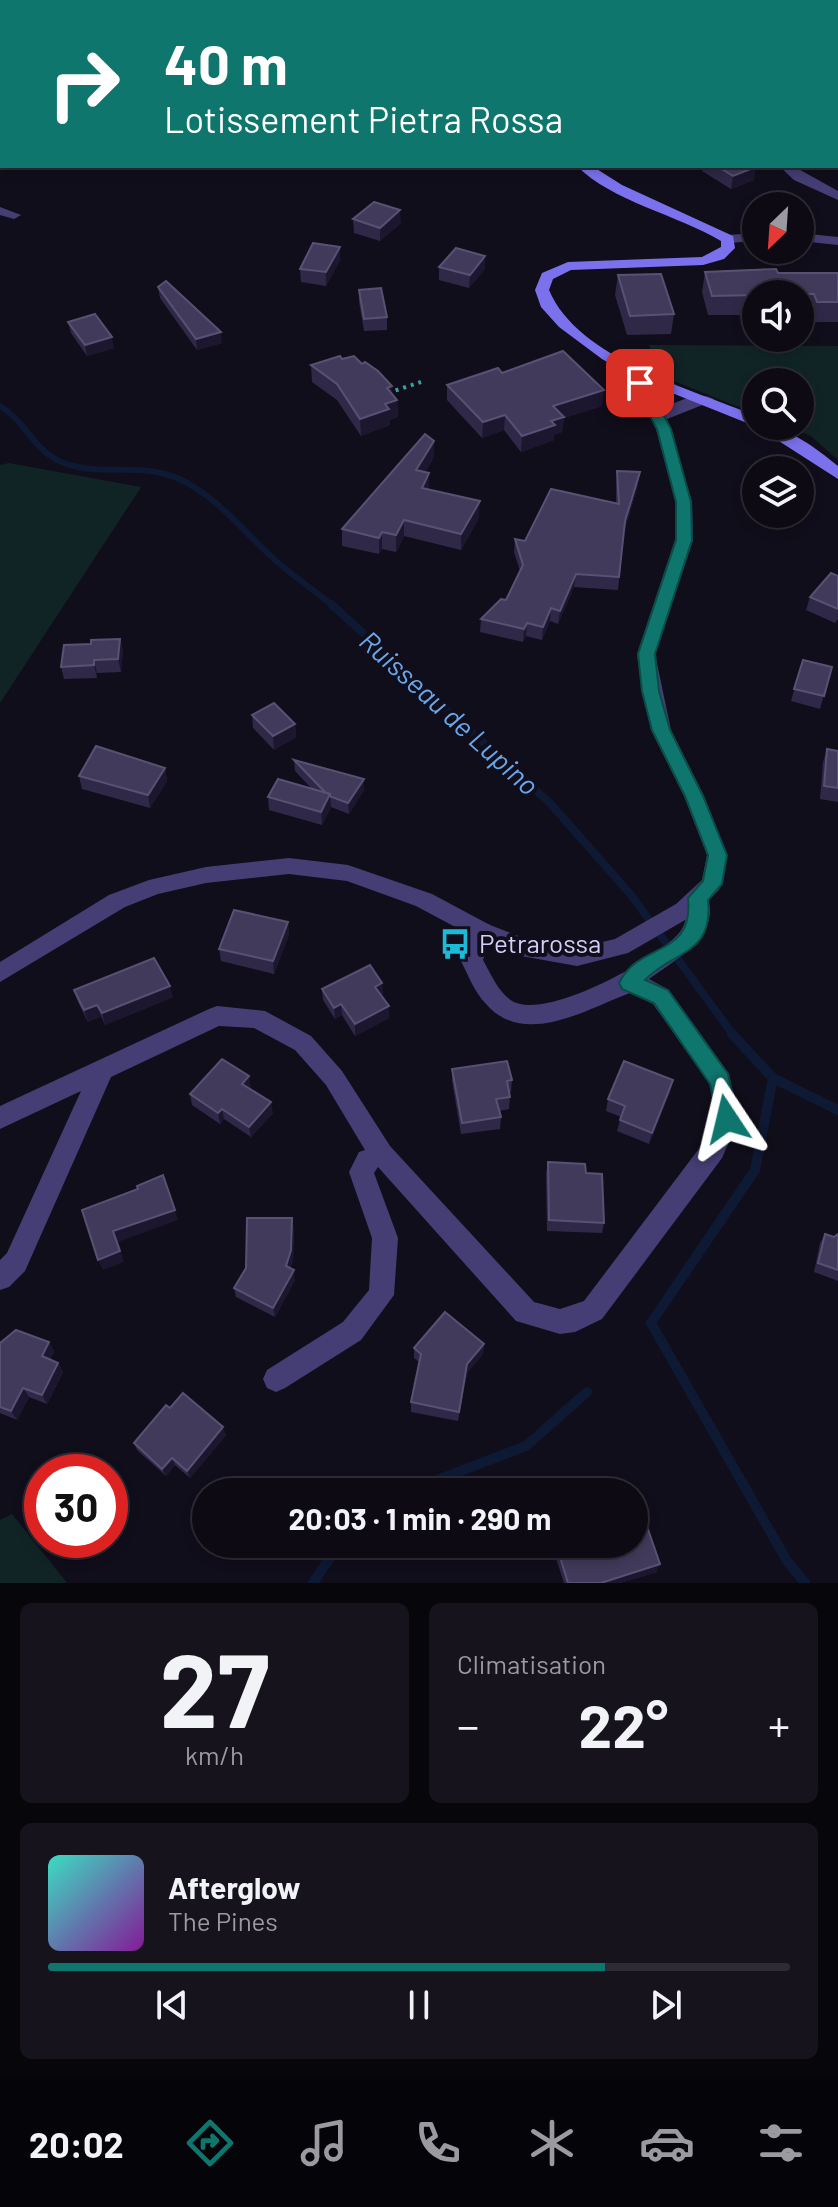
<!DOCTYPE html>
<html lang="fr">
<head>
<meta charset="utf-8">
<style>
  :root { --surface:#0d0a14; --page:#16131d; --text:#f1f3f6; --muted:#9a9aa0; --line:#2d2b34; --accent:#0f766e }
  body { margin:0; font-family:Barlow,sans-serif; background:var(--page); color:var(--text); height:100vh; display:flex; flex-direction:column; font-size:30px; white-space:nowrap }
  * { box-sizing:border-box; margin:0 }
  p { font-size:26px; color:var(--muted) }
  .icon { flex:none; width:44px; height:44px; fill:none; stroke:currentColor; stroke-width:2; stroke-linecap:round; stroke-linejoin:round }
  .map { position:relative; height:1583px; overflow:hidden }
  .side { display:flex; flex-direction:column; gap:20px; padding:20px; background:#07060b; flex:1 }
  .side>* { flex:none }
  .hud { position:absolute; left:0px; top:0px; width:838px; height:168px; box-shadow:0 4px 12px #0003,0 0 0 2px var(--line); background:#0f766e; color:#fff; overflow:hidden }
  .needle { width:52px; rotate:205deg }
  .fabs { position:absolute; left:742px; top:192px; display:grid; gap:16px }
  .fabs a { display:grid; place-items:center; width:72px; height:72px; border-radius:50%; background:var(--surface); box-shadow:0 4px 12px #0003,0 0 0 2px var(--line); font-size:40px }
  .speed { position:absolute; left:24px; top:1454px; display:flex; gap:16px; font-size:40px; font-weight:700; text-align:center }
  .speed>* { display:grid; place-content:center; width:104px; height:104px; border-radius:50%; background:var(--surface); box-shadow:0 4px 12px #0003,0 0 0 2px var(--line); line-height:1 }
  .speed .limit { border:12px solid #d22; background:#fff; color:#111 }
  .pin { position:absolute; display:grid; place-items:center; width:68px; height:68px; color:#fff; margin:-34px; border-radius:16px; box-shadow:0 4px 12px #0006 }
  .me { position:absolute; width:88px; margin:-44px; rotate:350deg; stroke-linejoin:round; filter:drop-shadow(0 0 6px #0008) }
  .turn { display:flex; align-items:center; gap:28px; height:168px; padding:0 32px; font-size:36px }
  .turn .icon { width:104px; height:104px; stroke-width:2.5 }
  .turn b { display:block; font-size:56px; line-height:68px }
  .big { font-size:60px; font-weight:700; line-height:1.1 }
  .side .widget { flex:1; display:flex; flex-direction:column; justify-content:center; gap:12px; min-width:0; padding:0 28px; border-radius:12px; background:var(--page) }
  .side .dial { align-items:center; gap:0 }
  .dial b { font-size:104px; line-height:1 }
  .song { display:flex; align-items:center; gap:24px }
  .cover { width:96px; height:96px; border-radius:12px; background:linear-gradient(135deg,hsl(170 70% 55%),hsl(290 70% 35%)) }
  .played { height:8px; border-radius:4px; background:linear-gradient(90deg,var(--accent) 75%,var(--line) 75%) }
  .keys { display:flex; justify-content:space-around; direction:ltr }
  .heat { display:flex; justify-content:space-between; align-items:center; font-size:44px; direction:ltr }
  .side .tiles { flex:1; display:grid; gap:20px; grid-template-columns:1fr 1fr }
  .widget:last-child { grid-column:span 2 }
  .trip { position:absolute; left:192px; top:1478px; width:456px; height:80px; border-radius:40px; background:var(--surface); box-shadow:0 4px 12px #0003,0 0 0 2px var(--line); font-weight:700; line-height:80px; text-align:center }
  .tabs { display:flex; height:128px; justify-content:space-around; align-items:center; background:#050408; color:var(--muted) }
  .tabs .icon { width:56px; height:56px }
  .tabs .on { color:var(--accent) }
  .tabs b { font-size:36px; color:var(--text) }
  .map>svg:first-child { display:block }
</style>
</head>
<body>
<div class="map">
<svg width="838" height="1583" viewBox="0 0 838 1583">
  <rect width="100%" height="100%" fill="#110e1b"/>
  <g fill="#112425">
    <path d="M649,345L838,346V460L811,436L786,426H800V382H756V414L664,377Z"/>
    <path d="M9,463L141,487L0,703V465Z"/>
    <path d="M12,1514L67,1583H0V1520Z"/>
  </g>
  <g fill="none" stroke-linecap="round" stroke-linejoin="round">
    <path stroke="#0e1934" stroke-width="6" d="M0,406C26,422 32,447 57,460C90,477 130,464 165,474C210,486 242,531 275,560C293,576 314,590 333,606"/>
    <path stroke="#0e1934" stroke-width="8" d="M331,604L550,803L631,895L734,1036"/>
    <g stroke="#0e1934" stroke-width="10">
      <path d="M732,1034L773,1078L838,1110"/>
      <path d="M773,1078L755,1170L651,1323L787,1561L805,1583"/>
      <path d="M406,1492L526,1446L587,1392"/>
      <path d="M313,1583L339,1544"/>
    </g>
    <path stroke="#3ba0a0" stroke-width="4" stroke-dasharray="3 5" stroke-linecap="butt" d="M388,393L421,382"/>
    <g fill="#443e75" fill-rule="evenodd">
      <path d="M49,0H56L58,2H51Z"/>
      <rect x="0" y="69" width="2" height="5"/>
    </g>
    <g fill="#443e75" fill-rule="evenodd">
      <rect x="836" y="137" width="2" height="8"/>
      <path d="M779,166H793L838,191V200L794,180Z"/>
      <path d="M0,207L21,215L14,219L0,215Z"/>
      <path d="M756,233V241L728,243L721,239L728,235Z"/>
      <path d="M800,233L838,237V245L800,241Z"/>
      <path d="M698,889L705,892C726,933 675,960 649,979L669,990L729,1074L739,1119L722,1158L602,1319L575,1332L560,1334L516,1321L378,1167L374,1173L398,1238L394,1295L361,1340L285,1388L276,1392L267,1388L263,1379L267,1370L343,1322L369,1290L372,1238L349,1172L359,1152L365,1150L326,1085L295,1050L254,1028L219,1026L111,1077L25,1271L9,1287L0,1290V1260L7,1253L81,1091L0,1129V1106L209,1009L217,1006L265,1011L311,1036L342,1071L390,1146L534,1302L560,1309L584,1301L704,1142L715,1119L710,1084L653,1004L630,993C587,1009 524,1048 486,1004C475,993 468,975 461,961L474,925L482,922L490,925L493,931L483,960C491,974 498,992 512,1001C546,1021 656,960 679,933C690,921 684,905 691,892Z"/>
    </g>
    <path fill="#443e75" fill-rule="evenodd" d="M640,370L648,375V383L662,409C677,402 700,389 715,400L667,419L692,502L693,540L655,654L671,730L704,796L727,855L719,890L692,916L628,953L577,966L521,956L474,937L416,906L347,881L289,874L206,883L158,894L125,907L0,982V962L109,895L149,880L206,867L289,858L348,865L432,894L490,925L531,941L577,948L615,939L676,904L702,880L707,855L684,796L651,730L642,691L637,654L675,540L676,502L656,429L632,383V375Z"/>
    <g fill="#7c71ed" fill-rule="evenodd">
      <path d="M169,0H183L185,2H171Z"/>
      <path d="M577,166H592L622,185L733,236L735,248L724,259L703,265L571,270L553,279L549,290C578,359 692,389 756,416V426C788,426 813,446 838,466V479L757,427L637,379L602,359L559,327L541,307L535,290L542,273L568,262L702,257L721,247V241C678,215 611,201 577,166Z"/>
    </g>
  </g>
  <g fill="#302847">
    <path d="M77,0H137V2H79Z"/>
    <path d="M703,166H755L754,180L731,189L702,171Z"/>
    <path d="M353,219L401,223L380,241L354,233Z"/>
    <path d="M340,247V260L326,286L301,282L300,269Z"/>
    <path d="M439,267L485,269L469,288L439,280Z"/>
    <path d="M705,272L838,273V322H813L810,314H800V294H756V315H708L702,292Z"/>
    <path d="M618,275L674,314L671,334L627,335L615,295Z"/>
    <path d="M158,287L222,343L197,350L160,298Z"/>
    <path d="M359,290L387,317V330L364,331L359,302Z"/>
    <path d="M68,322L114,348L87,356L71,333Z"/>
    <path d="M342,359L392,395L397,400L398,417L390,420V425L361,436L337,400L312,382L311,365Z"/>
    <path d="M502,373L602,406L564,418L562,432L554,435V440L521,452L504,430L482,438L447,400V385Z"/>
    <path d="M434,441V457L425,472L429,490L479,518L461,550L404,536L396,552L382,549L379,554L342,546V529Z"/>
    <path d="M617,471L638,485L624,532L618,590L574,587L558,624L550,621L542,640L526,636L523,642L480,632L481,619L506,600L520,571L514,552L515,539L525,541L616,504V484Z"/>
    <path d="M838,576V619L835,623L806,610L810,597Z"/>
    <path d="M120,639L123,651L121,672L97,673V678L64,679L61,667L91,644Z"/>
    <path d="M803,660L832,667L820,709L791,701Z"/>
    <path d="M252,715L295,724L296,737L274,750L253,728Z"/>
    <path d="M827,749L838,751V802L820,799L823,762Z"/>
    <path d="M294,760L364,790L349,814L331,807L322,825L269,810L268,797L312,789L295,771Z"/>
    <path d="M165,768L167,781L150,808L82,789L79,776Z"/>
    <path d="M288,922L289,935L274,974L221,961L219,949Z"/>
    <path d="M382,983L383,994L381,995L389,1018L355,1036L342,1015L335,1019L323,1000L322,989Z"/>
    <path d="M74,990L173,997L105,1025L101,1016L88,1022L78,1002Z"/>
    <path d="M452,1069L512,1080L511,1092H509L510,1097L509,1109L499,1111L501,1117L500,1129L461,1134L452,1081Z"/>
    <path d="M673,1080L670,1092L649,1144L617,1131L621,1117L606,1111L608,1099Z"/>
    <path d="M251,1087L249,1089L273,1113L251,1137L224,1119L220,1124L192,1105L190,1094Z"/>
    <path d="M548,1162L586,1173L604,1223L602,1233L547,1231L546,1173Z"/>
    <path d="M292,1218L294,1229L293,1260L290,1268L295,1280L275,1317L236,1297L234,1288Z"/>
    <path d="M825,1234L834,1237L838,1234V1281L814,1272L820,1243Z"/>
    <path d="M49,1342L54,1352L50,1359L58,1363L63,1372L47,1404L29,1397L17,1420L0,1413V1343Z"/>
    <path d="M484,1344L483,1354L467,1373L458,1421L411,1412V1402L419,1362L414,1358V1348Z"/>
    <path d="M170,1408L226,1435L190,1478L175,1465L166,1476L137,1450L134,1443Z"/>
    <path d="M554,1544H634L657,1572L620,1583H564L553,1549Z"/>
  </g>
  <g fill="#1c162e">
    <rect x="103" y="0" width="34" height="2"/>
    <path d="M756,167L754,180L731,189L733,176Z"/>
    <path d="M400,210L401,223L380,241V228Z"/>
    <path d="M340,247V260L326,286V272Z"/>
    <path d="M485,256V269L469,288L470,275Z"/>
    <path d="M221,332L222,343L197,350L196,339Z"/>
    <path d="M112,337L114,348L87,356L85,345Z"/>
    <path d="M392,386L393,402L397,400L398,417L390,420V425L361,436L360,419L387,388Z"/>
    <path d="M604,390L602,406L564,418L562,432L554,435V440L521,452L522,436L553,406Z"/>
    <path d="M505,415L504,430L482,438L483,422Z"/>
    <path d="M434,441V457L416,487V470Z"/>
    <path d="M640,472L638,485L623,534L625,521Z"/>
    <path d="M429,473V490L422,488Z"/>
    <path d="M480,501L479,518L461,550V534Z"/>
    <path d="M404,520V536L396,552V535Z"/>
    <path d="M382,532V549L379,554V538Z"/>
    <path d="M576,574L574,587L558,624L560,611Z"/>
    <path d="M551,608L550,621L542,640L543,627Z"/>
    <path d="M527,623L526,636L523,642L524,629Z"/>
    <path d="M120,639L123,651L121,672L118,659Z"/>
    <path d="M94,660L97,673V678L94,665Z"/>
    <path d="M295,724L296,737L274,750L273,736Z"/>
    <path d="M165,768L167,781L150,808L148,795Z"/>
    <path d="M364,779V790L349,814L348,803Z"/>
    <path d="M330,794L331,808L322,825L321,812Z"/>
    <path d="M288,922L289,935L274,974L273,961Z"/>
    <path d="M382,983L383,994L375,998V987Z"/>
    <path d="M170,986L173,997L105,1025L102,1013Z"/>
    <path d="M341,1004L342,1015L335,1019L334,1008Z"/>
    <path d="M97,1005L101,1016L88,1022L84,1010Z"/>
    <path d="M389,1006V1018L355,1036V1024Z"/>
    <path d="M249,1076L251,1087L244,1095L242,1084Z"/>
    <path d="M673,1080L670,1092L649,1144L652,1133Z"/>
    <path d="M271,1102L273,1113L251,1137L249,1127Z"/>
    <path d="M222,1109L224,1119L220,1124L218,1113Z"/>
    <path d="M175,1210L178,1220L118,1242L124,1262L103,1270L98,1260L113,1231Z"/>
    <path d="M292,1218L294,1229L293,1260L287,1275L286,1266Z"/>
    <path d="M294,1270L295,1280L275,1317L273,1308Z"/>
    <path d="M49,1342L54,1352L47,1366L42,1356Z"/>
    <path d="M484,1344L483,1354L467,1373L458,1421L467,1364Z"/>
    <path d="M58,1363L63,1372L47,1404L42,1395Z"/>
    <path d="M23,1388L29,1397L17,1420L11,1411Z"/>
    <path d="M223,1427L226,1435L190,1478L187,1471Z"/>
    <path d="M172,1458L175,1465L166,1476L162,1469Z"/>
    <path d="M660,1564L657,1572L620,1583H601Z"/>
  </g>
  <g fill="#423a5a" stroke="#595173" stroke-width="2">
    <path d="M717,166H755L756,167L733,176Z"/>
    <path d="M374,202L400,210L380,228L353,219Z"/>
    <path d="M313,243L340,247L326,272L300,269Z"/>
    <path d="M456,248L485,256L470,275L439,267Z"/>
    <path d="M776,269L778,273H838V302H817L814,294H756V295L712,296L705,272Z"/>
    <path d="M661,274L674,314L630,316L618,275Z"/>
    <path d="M166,281L221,332L196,339L158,287Z"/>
    <path d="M381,288L387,317L364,319L359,290Z"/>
    <path d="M95,314L112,337L85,345L68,322Z"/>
    <path d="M563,351L604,390L553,406L564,417L551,421L555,425L522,436L505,415L483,422L447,385L498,368L502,373Z"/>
    <path d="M340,356L342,359L354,356L362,364L365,362L378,371L392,386L387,388L397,400L385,404L389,409L360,419L337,384L311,365Z"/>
    <path d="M425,434L434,441L416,470L429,473L422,488L480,501L461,534L404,520L396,535L382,532L379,538L342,529Z"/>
    <path d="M617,471L640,472L625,521L619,577L576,574L560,611L551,608L543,627L527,623L524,629L481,619L501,599L506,600L523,565L515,539L525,541L551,489L619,504Z"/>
    <path d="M831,573L838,576V609L810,597Z"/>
    <path d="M120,639L118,659L94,660V665L61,667L64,645L91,644V640Z"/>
    <path d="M803,660L832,667L824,696L794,689Z"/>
    <path d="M274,703L295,724L273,736L252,715Z"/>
    <path d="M96,746L165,768L148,795L79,776Z"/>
    <path d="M827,749L838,751V788L824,786Z"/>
    <path d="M294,760L364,779L348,803L329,796L330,794L326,793Z"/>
    <path d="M278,779L330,794L321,812L268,797Z"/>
    <path d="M234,910L288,922L273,961L219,949Z"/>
    <path d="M154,958L170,986L102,1013L97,1005L84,1010L74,990Z"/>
    <path d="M370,965L382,983L375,987L389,1006L355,1024L341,1004L334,1008L322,989Z"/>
    <path d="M222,1059L249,1076L242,1084L271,1102L249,1127L222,1109L218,1113L190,1094Z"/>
    <path d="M507,1061L512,1080L507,1081L510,1097L496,1099L501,1117L462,1123L452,1069Z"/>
    <path d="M624,1061L673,1080L652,1133L620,1120L625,1106L608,1099Z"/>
    <path d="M548,1162L585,1164L586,1173L602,1174L604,1223L549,1220Z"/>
    <path d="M163,1175L175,1210L113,1231L120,1251L98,1260L82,1210L138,1189L137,1186Z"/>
    <path d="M247,1218H292L291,1250L286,1266L294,1270L273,1308L234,1288L246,1268Z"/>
    <path d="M825,1234L834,1237L838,1234V1270L818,1263Z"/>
    <path d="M445,1312L484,1344L467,1364L459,1412L411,1402L421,1354L414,1348Z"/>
    <path d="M16,1330L49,1342L42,1356L58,1363L42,1395L23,1388L11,1411L0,1407V1343Z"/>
    <path d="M183,1393L223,1427L187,1471L172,1458L162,1469L134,1443L166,1405L170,1408Z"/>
    <path d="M643,1515L660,1564L601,1583H568L556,1544H634V1517Z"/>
  </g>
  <path fill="#0f766e" stroke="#0a4d48" stroke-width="2" d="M640,379L647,383L671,429L691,502L692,540L655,654L659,691L670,730L703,796L727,855L722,884L708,900C714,955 674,950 645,980L668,990L728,1074L738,1119L734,1126L727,1129L719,1126L710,1084L654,1003L622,989L619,983C640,940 694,959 688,898L703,881L708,855L685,796L652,730L642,691L638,654L676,540V502L657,429L633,383Z"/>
  <defs>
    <symbol id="bus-bare" viewBox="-9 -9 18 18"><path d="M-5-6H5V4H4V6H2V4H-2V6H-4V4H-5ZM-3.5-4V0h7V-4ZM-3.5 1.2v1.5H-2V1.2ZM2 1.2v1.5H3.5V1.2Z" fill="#1bbad8" stroke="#110e1b" stroke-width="2.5" paint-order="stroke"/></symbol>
  </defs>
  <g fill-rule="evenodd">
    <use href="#bus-bare" x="433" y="922" width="44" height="44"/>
  </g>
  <g text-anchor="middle" stroke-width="8" stroke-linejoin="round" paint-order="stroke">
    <g font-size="26" fill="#d6cef9" stroke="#110e1b" text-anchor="start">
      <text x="479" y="953">Petrarossa</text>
    </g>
    <g font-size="28" font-style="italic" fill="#69a7ec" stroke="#110e1b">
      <text transform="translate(449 713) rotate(42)" y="10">Ruisseau de Lupino</text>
    </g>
  </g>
</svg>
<div class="fabs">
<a><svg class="needle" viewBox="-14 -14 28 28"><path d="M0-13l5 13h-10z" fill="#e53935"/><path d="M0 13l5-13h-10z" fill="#9a9aa0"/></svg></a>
<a><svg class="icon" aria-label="sound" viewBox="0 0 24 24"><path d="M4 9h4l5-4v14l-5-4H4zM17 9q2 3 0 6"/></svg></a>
<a><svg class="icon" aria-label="search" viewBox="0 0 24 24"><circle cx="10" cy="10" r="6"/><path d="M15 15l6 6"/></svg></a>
<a><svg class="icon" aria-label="layers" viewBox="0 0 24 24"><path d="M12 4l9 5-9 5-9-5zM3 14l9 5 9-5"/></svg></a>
</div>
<div class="speed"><div class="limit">30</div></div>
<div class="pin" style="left:640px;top:383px;background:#d93025"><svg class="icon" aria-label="arrive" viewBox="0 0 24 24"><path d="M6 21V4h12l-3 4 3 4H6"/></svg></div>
<svg class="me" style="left:727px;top:1119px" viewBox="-20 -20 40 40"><path d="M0-17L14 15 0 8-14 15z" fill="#0f766e" stroke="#fff" stroke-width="4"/></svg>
<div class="trip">20:03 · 1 min · 290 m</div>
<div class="hud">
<div class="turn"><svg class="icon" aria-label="right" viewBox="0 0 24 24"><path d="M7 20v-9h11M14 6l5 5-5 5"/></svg><div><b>40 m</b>Lotissement Pietra Rossa</div></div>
</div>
</div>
<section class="side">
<div class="tiles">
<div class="widget dial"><b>27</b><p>km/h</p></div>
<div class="widget"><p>Climatisation</p>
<div class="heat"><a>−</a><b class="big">22°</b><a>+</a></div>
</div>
<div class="widget">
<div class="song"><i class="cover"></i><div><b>Afterglow</b><p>The Pines</p></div></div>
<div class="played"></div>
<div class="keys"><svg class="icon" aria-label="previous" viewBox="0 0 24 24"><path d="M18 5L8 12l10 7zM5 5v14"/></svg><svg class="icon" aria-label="pause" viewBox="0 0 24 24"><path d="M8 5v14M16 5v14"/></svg><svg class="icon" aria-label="next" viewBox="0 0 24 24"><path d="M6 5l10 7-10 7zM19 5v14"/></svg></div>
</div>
</div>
</section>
<nav class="tabs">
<b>20:02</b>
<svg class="icon on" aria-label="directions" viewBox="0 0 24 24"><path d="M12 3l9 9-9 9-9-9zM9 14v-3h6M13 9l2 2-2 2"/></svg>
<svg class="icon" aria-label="music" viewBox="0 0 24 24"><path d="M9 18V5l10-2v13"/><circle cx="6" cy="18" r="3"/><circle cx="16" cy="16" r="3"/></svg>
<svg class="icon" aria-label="phone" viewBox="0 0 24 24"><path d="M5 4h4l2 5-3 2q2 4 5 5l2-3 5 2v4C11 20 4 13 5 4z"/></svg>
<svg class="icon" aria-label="climate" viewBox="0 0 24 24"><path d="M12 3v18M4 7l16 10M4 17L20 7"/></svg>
<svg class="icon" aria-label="car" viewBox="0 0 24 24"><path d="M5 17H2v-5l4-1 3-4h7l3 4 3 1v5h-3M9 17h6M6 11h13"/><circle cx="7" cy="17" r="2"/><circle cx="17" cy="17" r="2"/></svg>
<svg class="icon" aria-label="filters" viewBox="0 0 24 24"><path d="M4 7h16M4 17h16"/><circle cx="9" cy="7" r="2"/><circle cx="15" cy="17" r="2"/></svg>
</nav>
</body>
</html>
